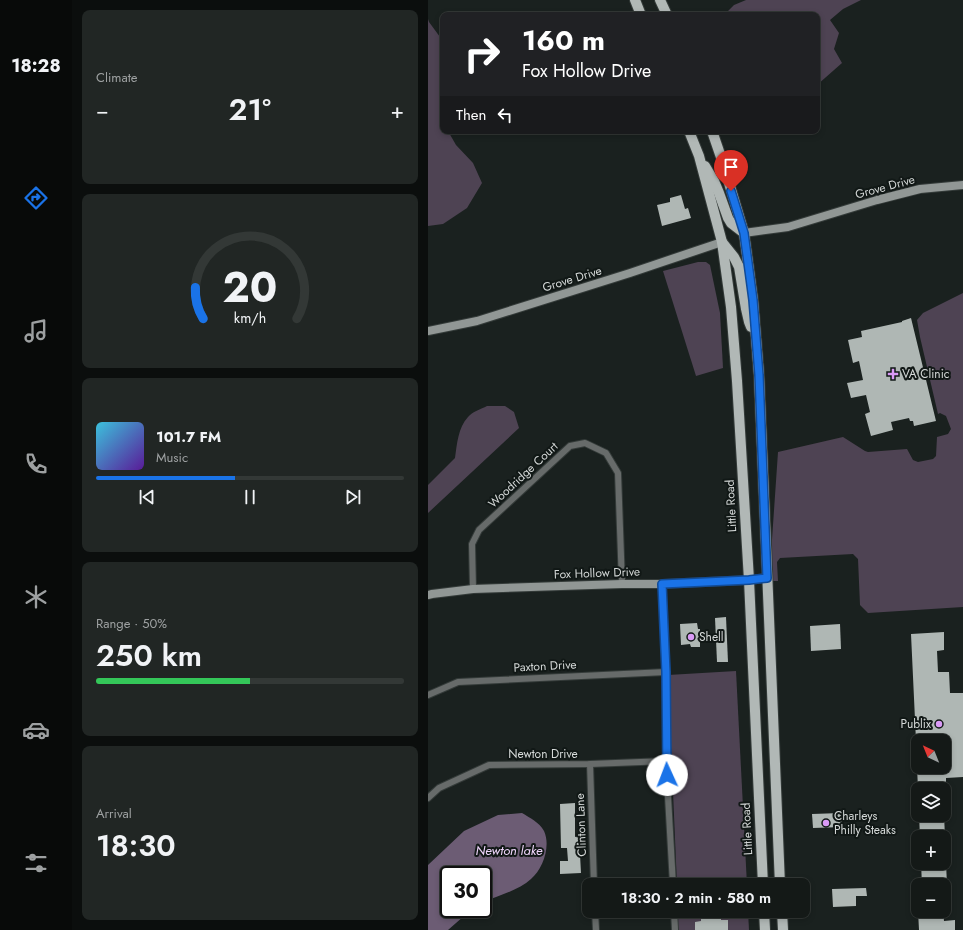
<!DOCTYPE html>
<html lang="en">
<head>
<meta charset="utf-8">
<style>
  :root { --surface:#141917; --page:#212624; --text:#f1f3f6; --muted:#9da0a1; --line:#333836; --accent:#1a73e8 }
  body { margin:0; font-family:Jost,sans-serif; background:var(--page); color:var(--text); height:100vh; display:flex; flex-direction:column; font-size:15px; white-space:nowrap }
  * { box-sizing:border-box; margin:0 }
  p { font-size:13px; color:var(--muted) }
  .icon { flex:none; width:22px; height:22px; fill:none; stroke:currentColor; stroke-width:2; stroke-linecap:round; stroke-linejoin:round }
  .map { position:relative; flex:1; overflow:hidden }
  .sheet { display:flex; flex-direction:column; gap:10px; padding:10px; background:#0b0e0d; width:356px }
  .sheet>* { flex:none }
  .top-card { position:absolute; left:12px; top:12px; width:380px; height:122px; border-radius:8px; box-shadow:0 2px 6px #0003,0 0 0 1px var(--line); background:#202124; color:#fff; overflow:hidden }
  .needle { width:26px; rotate:317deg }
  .fabs { position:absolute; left:483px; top:734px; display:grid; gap:8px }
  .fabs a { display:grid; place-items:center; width:40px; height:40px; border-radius:8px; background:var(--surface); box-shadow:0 2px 6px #0003,0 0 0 1px var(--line); font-size:20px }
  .speed { position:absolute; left:12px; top:866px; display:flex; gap:8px; font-size:20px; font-weight:700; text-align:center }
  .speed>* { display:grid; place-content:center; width:52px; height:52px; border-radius:50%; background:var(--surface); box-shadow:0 2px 6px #0003,0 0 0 1px var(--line); line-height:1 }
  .speed .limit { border:2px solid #111; border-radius:6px; background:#fff; color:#111 }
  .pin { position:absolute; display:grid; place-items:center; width:34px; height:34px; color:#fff; margin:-41px -17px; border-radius:50% 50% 50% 0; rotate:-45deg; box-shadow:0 0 4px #0007 }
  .pin .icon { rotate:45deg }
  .me { position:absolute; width:44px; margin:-22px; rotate:358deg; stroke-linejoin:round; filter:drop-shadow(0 0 3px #0008) }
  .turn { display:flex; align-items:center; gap:14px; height:84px; padding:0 16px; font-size:18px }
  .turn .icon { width:52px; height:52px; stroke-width:2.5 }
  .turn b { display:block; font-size:28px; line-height:34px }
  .then { display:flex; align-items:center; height:38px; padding:0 16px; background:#0003; gap:8px; font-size:15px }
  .big { font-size:30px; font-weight:600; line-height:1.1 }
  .sheet .card { flex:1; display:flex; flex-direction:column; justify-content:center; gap:6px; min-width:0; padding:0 14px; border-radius:8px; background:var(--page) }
  .sheet .dial { align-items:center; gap:0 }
  .dial svg { height:104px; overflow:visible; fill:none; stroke:var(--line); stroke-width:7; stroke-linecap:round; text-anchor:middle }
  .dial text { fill:var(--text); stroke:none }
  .song { display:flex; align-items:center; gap:12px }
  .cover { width:48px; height:48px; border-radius:6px; background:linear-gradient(135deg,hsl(190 70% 55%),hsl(270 70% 35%)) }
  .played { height:4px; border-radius:2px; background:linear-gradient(90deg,var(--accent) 45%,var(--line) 45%) }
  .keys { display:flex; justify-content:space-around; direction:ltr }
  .heat { display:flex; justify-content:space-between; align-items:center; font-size:22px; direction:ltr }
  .charge { height:6px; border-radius:3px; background:linear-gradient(90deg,#34c759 50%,var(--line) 0) }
  .trip { position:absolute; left:154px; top:878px; width:228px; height:40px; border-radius:8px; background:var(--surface); box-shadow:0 2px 6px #0003,0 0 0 1px var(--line); font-weight:600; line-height:40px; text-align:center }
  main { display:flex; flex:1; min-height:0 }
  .tabs { display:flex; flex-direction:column; width:72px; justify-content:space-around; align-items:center; background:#080a09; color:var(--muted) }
  .tabs .icon { width:28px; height:28px }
  .tabs .on { color:var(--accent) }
  .tabs b { font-size:18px; color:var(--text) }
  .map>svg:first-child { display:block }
</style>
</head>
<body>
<main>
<nav class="tabs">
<b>18:28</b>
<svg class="icon on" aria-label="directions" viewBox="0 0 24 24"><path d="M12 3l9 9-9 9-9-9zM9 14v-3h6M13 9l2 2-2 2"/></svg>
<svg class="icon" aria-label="music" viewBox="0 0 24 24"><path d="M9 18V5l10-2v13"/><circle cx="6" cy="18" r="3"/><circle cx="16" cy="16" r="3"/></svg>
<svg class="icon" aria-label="phone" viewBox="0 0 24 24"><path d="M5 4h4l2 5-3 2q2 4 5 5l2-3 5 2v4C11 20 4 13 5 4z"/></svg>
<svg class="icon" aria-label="climate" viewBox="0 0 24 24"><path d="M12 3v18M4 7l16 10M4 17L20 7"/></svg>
<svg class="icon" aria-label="car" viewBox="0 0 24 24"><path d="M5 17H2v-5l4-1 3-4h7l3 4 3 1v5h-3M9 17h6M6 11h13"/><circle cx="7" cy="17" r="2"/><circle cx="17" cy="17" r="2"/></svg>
<svg class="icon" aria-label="filters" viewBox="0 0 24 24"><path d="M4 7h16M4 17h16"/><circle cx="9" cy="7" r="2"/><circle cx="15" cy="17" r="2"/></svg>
</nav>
<section class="sheet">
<div class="card"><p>Climate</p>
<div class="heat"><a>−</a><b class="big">21°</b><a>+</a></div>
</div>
<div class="card dial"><svg viewBox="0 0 100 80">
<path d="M14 69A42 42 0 1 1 86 69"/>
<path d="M14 69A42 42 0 0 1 8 45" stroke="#1a73e8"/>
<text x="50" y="56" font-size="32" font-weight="700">20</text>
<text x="50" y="72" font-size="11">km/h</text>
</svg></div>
<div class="card">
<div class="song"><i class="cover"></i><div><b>101.7 FM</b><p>Music</p></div></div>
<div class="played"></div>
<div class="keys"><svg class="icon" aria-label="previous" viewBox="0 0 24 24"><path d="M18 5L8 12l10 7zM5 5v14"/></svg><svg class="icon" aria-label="pause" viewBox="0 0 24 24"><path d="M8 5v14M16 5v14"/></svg><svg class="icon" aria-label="next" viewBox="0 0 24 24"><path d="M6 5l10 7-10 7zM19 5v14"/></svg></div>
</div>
<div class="card"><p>Range · 50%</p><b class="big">250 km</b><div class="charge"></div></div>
<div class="card"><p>Arrival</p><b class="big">18:30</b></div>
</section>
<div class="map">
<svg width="535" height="930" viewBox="0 0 535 930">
  <rect width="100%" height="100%" fill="#1a211f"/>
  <g fill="#4e4353">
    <path d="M318,0H433L415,9L402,20L411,33L406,49L414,63L389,85V15H296L306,5Z"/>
    <path d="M0,19L1,22L12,37L15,36V131H20L28,145L45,163L54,183L39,208L15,224L0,226Z"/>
    <path d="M270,262H278L282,265L292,313L295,368L268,376L235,271Z"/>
    <path d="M535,293V607L440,613L432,605L430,559L425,554L352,558L349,562L350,581H344L343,554L350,452L415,437L437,451L440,452L479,449L485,460L490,462L505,459L508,456L509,437L520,434L523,429L518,416L512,413L510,414L492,337L489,320L495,313Z"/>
    <path d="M59,406H77L86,412L91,428L0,513V485L27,458C29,444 30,428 40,417C44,412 53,409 59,406Z"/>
    <path d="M308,671L319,885H249L240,675Z"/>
    <path d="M250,911H320L321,930H250Z"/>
  </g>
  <path fill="#6c5c74" d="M94,813C102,818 111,822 116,831C123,846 115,869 103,879C91,890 70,896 55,902V875H21V909H44L20,930H0V865L36,831L70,815Z"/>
  <g fill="#afb7b4">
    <path d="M253,195L257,209L260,208L263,218L234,226L229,205L242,202V198Z"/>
    <path d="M483,318L508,421L486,426L485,421H482L481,418L463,422L465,430L443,436L437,414L442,412L438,395L423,398L419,383L435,380L431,361L425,363L420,340L434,337L433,331L474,322V321Z"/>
    <path d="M298,617L300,662H289L287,618Z"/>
    <path d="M269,623L270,629H272V647H263L262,644L253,645L252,624Z"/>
    <path d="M412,624L413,649L383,651L382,626Z"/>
    <path d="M516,632V650L509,651L510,672H521L522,693H535V777L518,778V789H490L489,767H516V741H488L483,634Z"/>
    <path d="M147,803V837L151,836L153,873L132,874V861H140L139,848H133L132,804Z"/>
    <path d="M413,813L414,827L385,828L384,814Z"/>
    <path d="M491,815H516L517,837H492Z"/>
    <path d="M493,863H518L519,885H494Z"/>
    <path d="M438,888L439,896H428V906L405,907L404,889Z"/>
    <path d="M490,911H515L516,921L527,920V930H491Z"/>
    <path d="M293,914V920H300V930H267V922L273,921V915Z"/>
  </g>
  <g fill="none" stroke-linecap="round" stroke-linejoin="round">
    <defs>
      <g id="street">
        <path d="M234,584L238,672V761L245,885"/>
        <path d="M45,589L44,544L51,530L142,446L157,443L178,453L190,473L194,584"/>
        <path d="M0,695L30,682L238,672"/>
        <path d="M162,764L166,885"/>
        <path d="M0,798L11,788L61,765L162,764L238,761"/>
        <path d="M167,911L168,930"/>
        <path d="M246,911L247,930"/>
      </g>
      <g id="secondary">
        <path d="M316,233L360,227L449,200L492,189L535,185"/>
        <path d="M0,331L49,321L202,273L294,242"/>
        <path d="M0,595L4,594L45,589L194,584H234L321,580L339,578"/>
      </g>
      <g id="primary">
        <path d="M207,0L213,15"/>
        <path d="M232,0L239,15"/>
        <path d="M261,131L271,156L294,242L303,307L309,381L321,580L335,885"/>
        <path d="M284,131L295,163L316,233L325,300L331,375L352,885"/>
        <path d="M277,166L286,181L291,193L300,218L303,223L316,233"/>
        <path d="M294,242L306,257L311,267L318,309L321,322L323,327"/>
        <path d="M336,911L337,930"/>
        <path d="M354,911L355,930"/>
      </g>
    </defs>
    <use href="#street" stroke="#343b39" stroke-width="8"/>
    <use href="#secondary" stroke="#343b39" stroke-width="10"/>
    <use href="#primary" stroke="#343b39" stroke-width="12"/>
    <use href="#street" stroke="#676b6a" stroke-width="6"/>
    <use href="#secondary" stroke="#919795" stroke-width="8"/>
    <use href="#primary" stroke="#b1b8b6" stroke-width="10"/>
  </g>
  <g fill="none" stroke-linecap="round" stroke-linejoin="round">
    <defs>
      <path id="route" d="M239,775L238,672L234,584L321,580L339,578L331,375L325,300L316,233L303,191"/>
    </defs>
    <use href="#route" stroke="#114b97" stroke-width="10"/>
    <use href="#route" stroke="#1a73e8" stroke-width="7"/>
  </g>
  <g fill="#da9af6" stroke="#111816" stroke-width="1.5">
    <path d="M463 368h4v4h4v4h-4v4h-4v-4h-4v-4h4z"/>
    <circle cx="263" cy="637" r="4"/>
    <circle cx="511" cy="724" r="4"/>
    <circle cx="398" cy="823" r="4"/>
  </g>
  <g text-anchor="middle" stroke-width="4" stroke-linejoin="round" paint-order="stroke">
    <g font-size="12" fill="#d5d9d8" stroke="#111816">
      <text transform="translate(457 187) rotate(-15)" y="4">Grove Drive</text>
      <text transform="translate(144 279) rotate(-17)" y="4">Grove Drive</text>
      <text transform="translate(95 475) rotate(-43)" y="4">Woodridge Court</text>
      <text transform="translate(303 506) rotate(-93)" y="4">Little Road</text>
      <text transform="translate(169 573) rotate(-2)" y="4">Fox Hollow Drive</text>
      <text transform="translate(117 666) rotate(-3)" y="4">Paxton Drive</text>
      <text x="115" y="758">Newton Drive</text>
      <text transform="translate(153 825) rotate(-92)" y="4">Clinton Lane</text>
      <text transform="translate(319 829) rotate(-93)" y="4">Little Road</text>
    </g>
    <g font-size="12" fill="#d5d9d8" stroke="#111816" text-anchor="start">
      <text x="474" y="378">VA Clinic</text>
      <text x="271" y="641">Shell</text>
      <text x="503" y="728" text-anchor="end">Publix</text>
      <text x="406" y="820">Charleys<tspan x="406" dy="14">Philly Steaks</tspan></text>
    </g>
    <g font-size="13" font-style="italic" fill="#f0d6fc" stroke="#111816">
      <text x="81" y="855">Newton lake</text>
    </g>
  </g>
</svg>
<div class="fabs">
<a><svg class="needle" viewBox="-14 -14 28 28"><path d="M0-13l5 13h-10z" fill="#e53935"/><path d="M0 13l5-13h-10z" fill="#9da0a1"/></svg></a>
<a><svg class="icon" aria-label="layers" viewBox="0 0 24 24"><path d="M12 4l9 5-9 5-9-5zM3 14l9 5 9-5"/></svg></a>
<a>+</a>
<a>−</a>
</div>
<div class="speed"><div class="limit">30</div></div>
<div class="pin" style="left:303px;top:191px;background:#d93025"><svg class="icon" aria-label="arrive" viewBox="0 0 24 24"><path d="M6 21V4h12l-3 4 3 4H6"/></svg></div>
<svg class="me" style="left:239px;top:775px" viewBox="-20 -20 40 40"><circle r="19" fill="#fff"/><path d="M0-13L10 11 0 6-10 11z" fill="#1a73e8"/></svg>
<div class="trip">18:30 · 2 min · 580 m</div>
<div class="top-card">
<div class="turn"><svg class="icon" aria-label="right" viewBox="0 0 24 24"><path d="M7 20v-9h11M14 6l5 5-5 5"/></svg><div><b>160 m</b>Fox Hollow Drive</div></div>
<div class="then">Then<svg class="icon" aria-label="left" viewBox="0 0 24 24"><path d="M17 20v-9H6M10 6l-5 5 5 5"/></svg></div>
</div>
</div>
</main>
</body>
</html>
